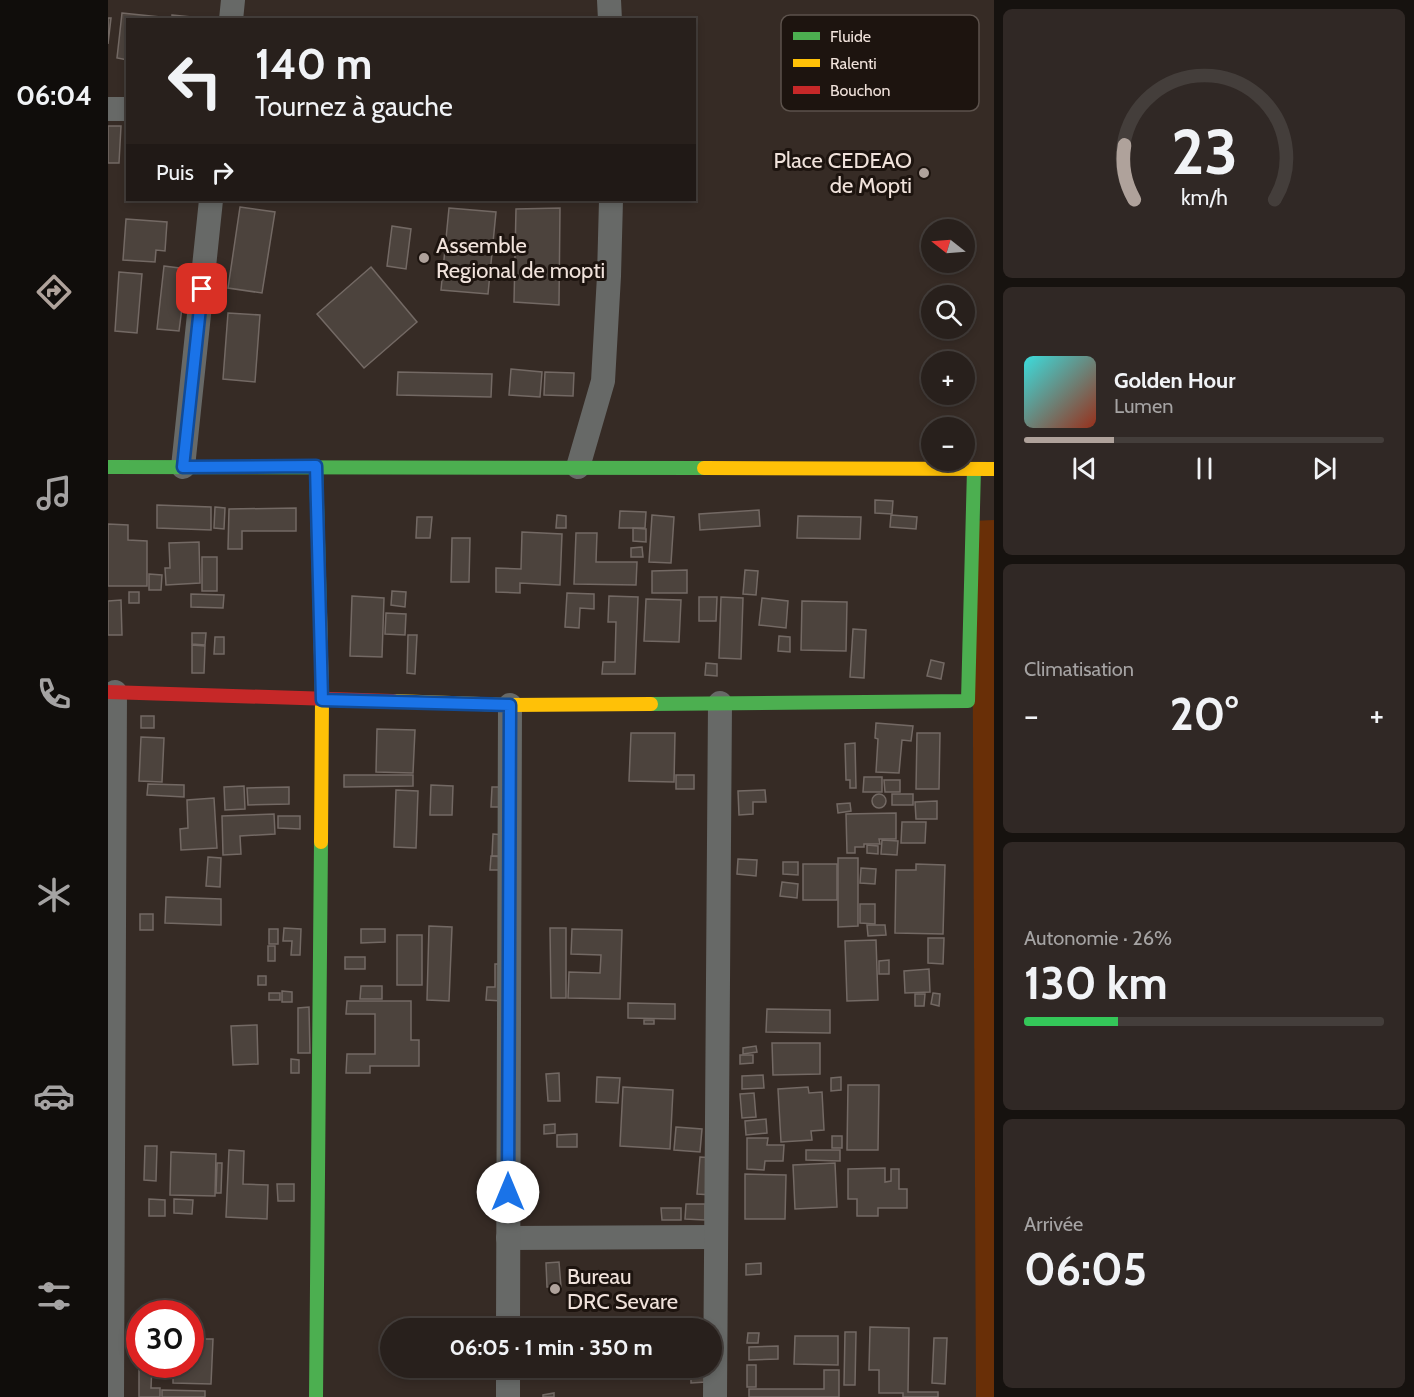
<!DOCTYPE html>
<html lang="fr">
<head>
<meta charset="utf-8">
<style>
  :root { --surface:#28201c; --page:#302825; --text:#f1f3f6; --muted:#a5a3a3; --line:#443e3b; --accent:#afa29b }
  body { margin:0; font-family:Cabin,sans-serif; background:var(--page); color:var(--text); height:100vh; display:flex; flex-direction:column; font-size:22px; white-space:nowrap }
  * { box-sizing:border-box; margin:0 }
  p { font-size:20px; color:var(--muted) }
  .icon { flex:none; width:33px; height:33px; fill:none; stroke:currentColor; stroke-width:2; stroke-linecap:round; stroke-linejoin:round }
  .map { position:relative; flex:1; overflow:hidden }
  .side { display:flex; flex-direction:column; gap:9px; padding:9px; background:#16120f; width:420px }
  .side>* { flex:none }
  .guide { position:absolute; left:18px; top:18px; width:570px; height:183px; border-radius:0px; box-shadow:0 3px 9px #0003,0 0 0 2px var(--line); background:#28201c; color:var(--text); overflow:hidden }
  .needle { width:39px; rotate:287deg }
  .buttons { position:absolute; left:813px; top:219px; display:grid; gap:12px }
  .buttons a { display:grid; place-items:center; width:54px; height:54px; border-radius:50%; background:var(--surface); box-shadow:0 3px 9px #0003,0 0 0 2px var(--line); font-size:30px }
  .speed { position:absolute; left:18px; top:1300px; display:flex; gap:12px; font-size:30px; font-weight:700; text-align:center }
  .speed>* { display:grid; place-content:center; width:78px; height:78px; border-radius:50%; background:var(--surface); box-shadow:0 3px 9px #0003,0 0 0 2px var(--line); line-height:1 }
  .speed .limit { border:9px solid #d22; background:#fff; color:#111 }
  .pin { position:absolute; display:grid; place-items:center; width:51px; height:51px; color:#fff; margin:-26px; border-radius:12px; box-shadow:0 3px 9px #0006 }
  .me { position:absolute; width:66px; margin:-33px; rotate:0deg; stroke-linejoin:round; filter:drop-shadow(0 0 4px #0008) }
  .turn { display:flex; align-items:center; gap:21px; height:126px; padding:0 30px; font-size:27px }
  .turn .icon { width:78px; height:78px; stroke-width:2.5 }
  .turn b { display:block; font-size:42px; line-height:51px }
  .then { display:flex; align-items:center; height:57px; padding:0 30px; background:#0003; gap:12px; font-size:22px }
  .big { font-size:45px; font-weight:700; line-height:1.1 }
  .side .widget { flex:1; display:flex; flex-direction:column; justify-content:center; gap:9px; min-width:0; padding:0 21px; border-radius:9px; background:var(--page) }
  .side .dial { align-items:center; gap:0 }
  .dial svg { height:156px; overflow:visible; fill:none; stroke:var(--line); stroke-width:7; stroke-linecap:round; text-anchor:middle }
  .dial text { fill:var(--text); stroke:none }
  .song { display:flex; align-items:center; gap:18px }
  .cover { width:72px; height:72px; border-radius:9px; background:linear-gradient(135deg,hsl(180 70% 55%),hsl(10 70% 35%)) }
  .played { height:6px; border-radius:3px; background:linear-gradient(90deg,var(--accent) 25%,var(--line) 25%) }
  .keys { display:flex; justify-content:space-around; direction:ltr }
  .heat { display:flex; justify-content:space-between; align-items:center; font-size:33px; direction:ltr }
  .charge { height:9px; border-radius:4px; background:linear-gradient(90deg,#34c759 26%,var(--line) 0) }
  .trip { position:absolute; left:272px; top:1318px; width:342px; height:60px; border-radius:30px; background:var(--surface); box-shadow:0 3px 9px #0003,0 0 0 2px var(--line); font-weight:700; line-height:60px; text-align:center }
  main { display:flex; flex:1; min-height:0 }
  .menu { display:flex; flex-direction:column; width:108px; justify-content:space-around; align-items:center; background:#100d0b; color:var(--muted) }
  .menu .icon { width:42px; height:42px }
  .menu .current { color:var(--accent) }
  .menu b { font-size:27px; color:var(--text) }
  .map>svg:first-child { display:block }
</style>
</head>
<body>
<main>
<nav class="menu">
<b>06:04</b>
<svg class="icon current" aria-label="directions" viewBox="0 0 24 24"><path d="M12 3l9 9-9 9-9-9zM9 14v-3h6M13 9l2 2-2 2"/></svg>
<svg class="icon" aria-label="music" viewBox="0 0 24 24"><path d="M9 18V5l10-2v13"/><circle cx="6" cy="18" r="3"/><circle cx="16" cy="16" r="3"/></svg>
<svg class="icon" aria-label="phone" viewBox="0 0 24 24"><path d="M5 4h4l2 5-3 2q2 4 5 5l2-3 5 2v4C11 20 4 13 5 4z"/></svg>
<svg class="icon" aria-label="climate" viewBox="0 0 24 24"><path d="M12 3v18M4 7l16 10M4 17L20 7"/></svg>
<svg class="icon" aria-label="car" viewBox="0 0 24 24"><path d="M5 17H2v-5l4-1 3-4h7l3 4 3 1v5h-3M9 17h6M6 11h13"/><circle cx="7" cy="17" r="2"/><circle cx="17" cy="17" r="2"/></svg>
<svg class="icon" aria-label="filters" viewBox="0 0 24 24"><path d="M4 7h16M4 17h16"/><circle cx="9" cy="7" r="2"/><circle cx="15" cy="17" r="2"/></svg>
</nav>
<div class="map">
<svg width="886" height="1397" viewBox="0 0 886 1397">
  <rect width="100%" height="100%" fill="#362b25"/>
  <path fill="#692f07" d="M886,520V1397H868L864,521Z"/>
  <g fill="#4c433d" stroke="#736964" stroke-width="1.5">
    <path d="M14,13L52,17V20H20V60L9,58Z"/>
    <path d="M64,15L103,19V20H64Z"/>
    <path d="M0,18H3L0,44Z"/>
    <path d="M0,126H13L11,163H0Z"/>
    <path d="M132,207L167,212L154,293L120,288Z"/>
    <path d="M341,208L388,212L380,294L333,290Z"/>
    <path d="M452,208L451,305L406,302L408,209Z"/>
    <path d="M18,219L59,222L57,251L48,250L47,262L15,260Z"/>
    <path d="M284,226L303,229L298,269L279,266Z"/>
    <path d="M56,266L79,269L71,331L49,329Z"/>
    <path d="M263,267L309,322L256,368L209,314Z"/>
    <path d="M11,272L34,274L29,333L7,331Z"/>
    <path d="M120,313L152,315L147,382L115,379Z"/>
    <path d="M403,369L434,372L432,397L401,395Z"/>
    <path d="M290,372L384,374L383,397L289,395Z"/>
    <path d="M437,372L466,373L465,396L436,395Z"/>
    <path d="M767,500L785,501L784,514L767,513Z"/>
    <path d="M49,505L103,507V530L49,528Z"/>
    <path d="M107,507L117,508L116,529L106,528Z"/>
    <path d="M188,508V531H134V549H120L121,509Z"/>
    <path d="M651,510L652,526L592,530L591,514Z"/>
    <path d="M512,511L538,512L537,528H511Z"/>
    <path d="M449,515L458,516V528H448Z"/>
    <path d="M544,515L566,517L563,563L541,562Z"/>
    <path d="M783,515L809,517L808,529L782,527Z"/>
    <path d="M690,516L753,517L752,539L689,538Z"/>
    <path d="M309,517H324L322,538H308Z"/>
    <path d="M0,524L20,525V540L39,541V586H0Z"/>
    <path d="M525,528L538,529V542L525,541Z"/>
    <path d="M414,532L454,534L452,585L412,583V593L388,592V568L413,569Z"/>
    <path d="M468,533H489L488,562H529L528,585L466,584Z"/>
    <path d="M344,538H362L361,582H343Z"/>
    <path d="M91,542L92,583L58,585L57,568H62L61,543Z"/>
    <path d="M534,547L535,557H523V548Z"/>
    <rect x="94" y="557" width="15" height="34"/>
    <path d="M579,570V593H544V571Z"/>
    <path d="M637,570L650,571L648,595L635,594Z"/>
    <path d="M41,574L54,575L53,590H41Z"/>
    <path d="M284,591L298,592L297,607L283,605Z"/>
    <rect x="21" y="592" width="10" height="11"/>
    <path d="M459,593L486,594V609L472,608L471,628L457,627Z"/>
    <path d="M83,594L116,595L115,608L83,607Z"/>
    <path d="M244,596L276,598L274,657L242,656Z"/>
    <path d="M501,596L530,597L527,674H494L495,662H507L508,622H500Z"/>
    <path d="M591,597H609L608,621H591Z"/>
    <path d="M613,597L635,598L633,659L611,658Z"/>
    <path d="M654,598L680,601L678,628L651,625Z"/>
    <path d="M538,599L573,600L571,642L536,641Z"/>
    <path d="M13,600L14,635H0V601Z"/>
    <path d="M694,601L739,602L738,651L693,650Z"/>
    <path d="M278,613L298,614L297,635L277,634Z"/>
    <path d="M745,629L758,630L756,678L742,677Z"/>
    <path d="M84,633H98L97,645L84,644Z"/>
    <path d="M300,635H309L307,674L299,673Z"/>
    <path d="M671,636L682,637V652L670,651Z"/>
    <path d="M107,637H116V654H106Z"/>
    <path d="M84,645L97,646L96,673H84Z"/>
    <path d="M823,660L836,663L833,679L819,676Z"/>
    <path d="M598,663L609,664V676L597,675Z"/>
    <rect x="33" y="716" width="13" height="12"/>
    <path d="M768,723L805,726L803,741L794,740L791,773L768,772L770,739L767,738Z"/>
    <path d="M269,729L307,730L305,773L268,772Z"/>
    <path d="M523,733H567L566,782L521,781Z"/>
    <path d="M809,733H832L831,789H808Z"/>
    <path d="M33,737L56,738L54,782L31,781Z"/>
    <path d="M747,743L748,788H742V780H738L737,744Z"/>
    <path d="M236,775H305V786L236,787Z"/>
    <rect x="568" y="775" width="18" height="14"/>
    <path d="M756,777H774V792H755Z"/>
    <path d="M776,780H792V792H777Z"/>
    <path d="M40,784L76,785V797L39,795Z"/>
    <path d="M323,785L345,786L344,815H322Z"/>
    <path d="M136,786L137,809L117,810L116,787Z"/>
    <path d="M181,787V804L140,805L139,788Z"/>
    <path d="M384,787H394L393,807H383Z"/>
    <path d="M288,790L310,791L308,848L286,847Z"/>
    <path d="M657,790L658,802H645V814L631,815L630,791Z"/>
    <rect x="784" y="794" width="21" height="11"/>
    <circle cx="771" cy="801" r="7"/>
    <path d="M106,798L109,848L73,850L72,829L80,828L79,800Z"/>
    <path d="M829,801V819H808L807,802Z"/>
    <path d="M742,803L743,811L730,813L729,804Z"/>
    <path d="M788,813V839H771L772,844H756V847H747V853H739L738,814Z"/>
    <path d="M166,814L167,834L132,836L133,854L115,855L114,816Z"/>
    <path d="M170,816H192V829L170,828Z"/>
    <path d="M794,822H818L817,843H793Z"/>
    <path d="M385,834L397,835V856H384Z"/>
    <path d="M774,840L790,841L789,855L773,854Z"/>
    <path d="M759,845L770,846V854L759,853Z"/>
    <path d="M383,856L397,857L396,870H382Z"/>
    <path d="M100,857L113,858L112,887L98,886Z"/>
    <path d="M730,858H750V926L730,927Z"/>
    <path d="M630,859L649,860L648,876L629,874Z"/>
    <path d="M675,862H690V875L675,874Z"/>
    <rect x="695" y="864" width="34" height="36"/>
    <path d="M808,864L837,865L835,934L787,933L788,870H808Z"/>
    <path d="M753,868L768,869L767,884L752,883Z"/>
    <path d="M674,882L690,884L689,898L672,896Z"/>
    <path d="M58,897L113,899V925L57,923Z"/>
    <path d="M752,904H767V924L752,923Z"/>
    <rect x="32" y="914" width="13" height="16"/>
    <path d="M759,925H777L778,935L760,936Z"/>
    <path d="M321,926L344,927L341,1001L319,1000Z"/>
    <path d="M176,928L193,929L192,955H183L184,941H175Z"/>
    <path d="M442,928H458V998H443Z"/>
    <rect x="161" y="929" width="9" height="15"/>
    <path d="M253,929H277V942L253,943Z"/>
    <path d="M464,929L514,930L512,999L460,998L461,972L492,973L493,955L463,954Z"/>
    <rect x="289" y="935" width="25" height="50"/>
    <path d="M820,938H836L835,964L820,963Z"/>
    <path d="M768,940L770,1000L739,1001L737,941Z"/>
    <rect x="160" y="946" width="7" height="15"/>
    <rect x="237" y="957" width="20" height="12"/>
    <path d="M781,960V974H771V961Z"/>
    <path d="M387,964H396L394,1001L378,1000L379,987H387Z"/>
    <path d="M821,969L822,992L797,993L796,971Z"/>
    <rect x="150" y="976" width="8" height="9"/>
    <path d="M253,986H274V999H252Z"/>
    <path d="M174,991L184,992V1002H174Z"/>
    <rect x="161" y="993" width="11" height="7"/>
    <path d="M825,993L832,994L831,1006L823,1004Z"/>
    <path d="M807,994H817L816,1006H807Z"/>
    <path d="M239,1001H303V1040H311V1066H262V1073H238L239,1054H267V1014H238Z"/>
    <path d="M520,1003L567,1004V1019L520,1018Z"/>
    <path d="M201,1007L202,1053H190V1008Z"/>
    <path d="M659,1009L722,1010V1033L658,1032Z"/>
    <rect x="536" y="1020" width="10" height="4"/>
    <path d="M149,1025L150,1064L125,1065L123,1026Z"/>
    <path d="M664,1043H712V1074L665,1075Z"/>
    <path d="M648,1046L649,1052L635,1054V1048Z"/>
    <path d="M632,1055H645V1063L632,1064Z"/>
    <path d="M183,1059L191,1060V1073H183Z"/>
    <path d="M451,1073L452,1101H440L438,1074Z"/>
    <path d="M655,1075L656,1088L634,1089V1076Z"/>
    <path d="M489,1077L512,1078L510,1103L488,1102Z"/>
    <path d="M733,1077V1090L723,1091V1078Z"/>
    <path d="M740,1085H771L770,1150H739Z"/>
    <path d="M515,1087L565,1090L562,1149L512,1146Z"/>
    <path d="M700,1087L701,1093L714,1092L716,1130L703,1131L704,1140L673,1142L670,1089Z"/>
    <path d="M646,1093L648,1117L634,1118L632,1094Z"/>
    <path d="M658,1119L659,1133L638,1135L637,1121Z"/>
    <path d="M447,1124V1133L436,1134V1125Z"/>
    <path d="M568,1127L594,1129L592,1152L566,1150Z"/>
    <path d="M469,1134V1147H449V1135Z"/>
    <rect x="724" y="1136" width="10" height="12"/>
    <path d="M639,1138H660L659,1145H676L675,1161H657L656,1170L639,1169Z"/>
    <path d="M37,1146H49L48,1181L36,1180Z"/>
    <path d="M121,1150L136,1151L135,1184L160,1185L159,1219L118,1217Z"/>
    <path d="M698,1150H732V1161L698,1160Z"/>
    <path d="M63,1152L108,1154L107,1196L62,1195Z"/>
    <path d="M592,1157L606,1158L604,1195L589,1194Z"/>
    <path d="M109,1163H114L113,1193H108Z"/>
    <path d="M727,1163L729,1207L687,1209L685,1165Z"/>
    <path d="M777,1168V1182L783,1181V1169H791V1189H799V1208H770V1216H749V1199H740V1169Z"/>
    <path d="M637,1174L678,1175L677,1219H637Z"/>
    <path d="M169,1184H186V1201H170Z"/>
    <path d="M41,1199L57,1200V1216H41Z"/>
    <path d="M66,1199L85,1200L84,1214L66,1213Z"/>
    <path d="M578,1204H597V1220L577,1219Z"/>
    <path d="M553,1208H573V1220H554Z"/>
    <path d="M451,1262L453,1287H439L438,1263Z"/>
    <path d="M653,1263V1274L638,1275V1264Z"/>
    <path d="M438,1322L459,1323L458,1329H438Z"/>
    <path d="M762,1327L801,1328L800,1392H830V1397H795V1393H771V1370H761Z"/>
    <path d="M737,1332H748L747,1385H736Z"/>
    <path d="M640,1333H651L650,1343H639Z"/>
    <path d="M687,1336H730V1365L686,1364Z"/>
    <path d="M826,1338H839L837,1384L824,1383Z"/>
    <path d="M82,1339H105L103,1384L65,1383V1365H82Z"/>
    <path d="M670,1346V1359L641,1360V1347Z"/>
    <path d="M31,1358L32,1365H44L43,1388H52V1397H31Z"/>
    <rect x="639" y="1365" width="9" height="22"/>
    <path d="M583,1368H598V1382L583,1383Z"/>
    <path d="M716,1370H731V1397H641V1389H716Z"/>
    <path d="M54,1390L97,1391V1397H54Z"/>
    <path d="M446,1393V1397H435V1395Z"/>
  </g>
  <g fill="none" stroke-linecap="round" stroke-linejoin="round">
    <g stroke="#676967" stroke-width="24">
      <path d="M501,0L502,20"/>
      <path d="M123,20L125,0"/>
      <path d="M0,109H20"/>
      <path d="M75,467L103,200"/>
      <path d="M470,467L495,381L501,276L503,200"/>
      <path d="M400,1238L608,1237"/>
      <path d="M400,1329L402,705"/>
      <path d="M4,1397L7,692"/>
      <path d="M400,1397V1368"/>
      <path d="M607,1397L612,703"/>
    </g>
    <g stroke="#4caf50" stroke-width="14">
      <path d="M208,466L212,612"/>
      <path d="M0,467L596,468"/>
      <path d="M543,704L860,701L866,469"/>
      <path d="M208,1397L213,842"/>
    </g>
    <g stroke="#ffc107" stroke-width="14">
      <path d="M596,468L886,469"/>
      <path d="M212,612L214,700L213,842"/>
      <path d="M285,701L402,705L543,704"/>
    </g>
    <path stroke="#c62828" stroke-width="14" d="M0,692L285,701"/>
  </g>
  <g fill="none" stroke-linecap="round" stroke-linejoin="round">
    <defs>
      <path id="route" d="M94,289L75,467L208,466L214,700L402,705L400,1192"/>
    </defs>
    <use href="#route" stroke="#114b97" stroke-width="15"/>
    <use href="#route" stroke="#1a73e8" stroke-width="10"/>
  </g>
  <g fill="#afa29b" stroke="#1d140f" stroke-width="2">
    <circle cx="816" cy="173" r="6"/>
    <circle cx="316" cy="258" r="6"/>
    <circle cx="447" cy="1289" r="6"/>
  </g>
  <g text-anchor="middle" stroke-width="6" stroke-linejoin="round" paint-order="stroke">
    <g font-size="22" fill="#f0e2db" stroke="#1d140f" text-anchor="start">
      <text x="804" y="168" text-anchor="end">Place CEDEAO<tspan x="804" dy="25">de Mopti</tspan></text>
      <text x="328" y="253">Assemble<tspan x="328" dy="25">Regional de mopti</tspan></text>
      <text x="459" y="1284">Bureau<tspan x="459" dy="25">DRC Sevare</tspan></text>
    </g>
  </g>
  <rect x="673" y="15" width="198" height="96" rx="9" fill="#1d140f" stroke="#5c524c" stroke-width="1.5"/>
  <rect x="685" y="32" width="27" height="8" fill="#4caf50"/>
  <rect x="685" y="59" width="27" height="8" fill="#ffc107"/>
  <rect x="685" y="86" width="27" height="8" fill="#c62828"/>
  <g font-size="16" fill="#f0e2db">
    <text x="722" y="42">Fluide</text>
    <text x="722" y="69">Ralenti</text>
    <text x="722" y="96">Bouchon</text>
  </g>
</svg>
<div class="buttons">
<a><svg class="needle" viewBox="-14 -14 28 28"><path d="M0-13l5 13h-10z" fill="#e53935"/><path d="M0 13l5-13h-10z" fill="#a5a3a3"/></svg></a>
<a><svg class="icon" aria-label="search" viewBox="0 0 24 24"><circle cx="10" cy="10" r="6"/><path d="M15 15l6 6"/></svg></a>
<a>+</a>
<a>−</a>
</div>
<div class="speed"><div class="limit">30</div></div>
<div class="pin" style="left:94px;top:289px;background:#d93025"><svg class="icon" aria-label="arrive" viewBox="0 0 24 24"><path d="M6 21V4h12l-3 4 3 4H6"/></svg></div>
<svg class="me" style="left:400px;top:1192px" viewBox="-20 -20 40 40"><circle r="19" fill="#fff"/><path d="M0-13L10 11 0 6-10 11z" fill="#1a73e8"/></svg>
<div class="trip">06:05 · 1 min · 350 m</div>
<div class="guide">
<div class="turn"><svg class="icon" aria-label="left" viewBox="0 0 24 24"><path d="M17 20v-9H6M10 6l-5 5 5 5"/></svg><div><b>140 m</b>Tournez à gauche</div></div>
<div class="then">Puis<svg class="icon" aria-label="right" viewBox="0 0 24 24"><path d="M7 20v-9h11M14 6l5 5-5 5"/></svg></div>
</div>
</div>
<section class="side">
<div class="widget dial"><svg viewBox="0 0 100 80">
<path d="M14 69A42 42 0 1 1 86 69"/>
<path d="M14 69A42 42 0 0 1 9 41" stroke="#afa29b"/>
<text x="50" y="56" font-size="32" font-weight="700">23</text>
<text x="50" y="72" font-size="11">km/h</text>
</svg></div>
<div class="widget">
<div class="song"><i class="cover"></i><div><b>Golden Hour</b><p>Lumen</p></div></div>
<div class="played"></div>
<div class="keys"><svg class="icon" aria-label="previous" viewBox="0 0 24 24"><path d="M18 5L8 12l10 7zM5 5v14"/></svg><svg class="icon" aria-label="pause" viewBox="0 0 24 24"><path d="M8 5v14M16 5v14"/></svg><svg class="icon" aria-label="next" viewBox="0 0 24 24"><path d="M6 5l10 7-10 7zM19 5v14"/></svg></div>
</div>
<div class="widget"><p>Climatisation</p>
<div class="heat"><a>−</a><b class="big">20°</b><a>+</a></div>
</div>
<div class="widget"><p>Autonomie · 26%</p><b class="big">130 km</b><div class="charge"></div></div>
<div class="widget"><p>Arrivée</p><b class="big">06:05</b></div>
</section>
</main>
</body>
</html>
